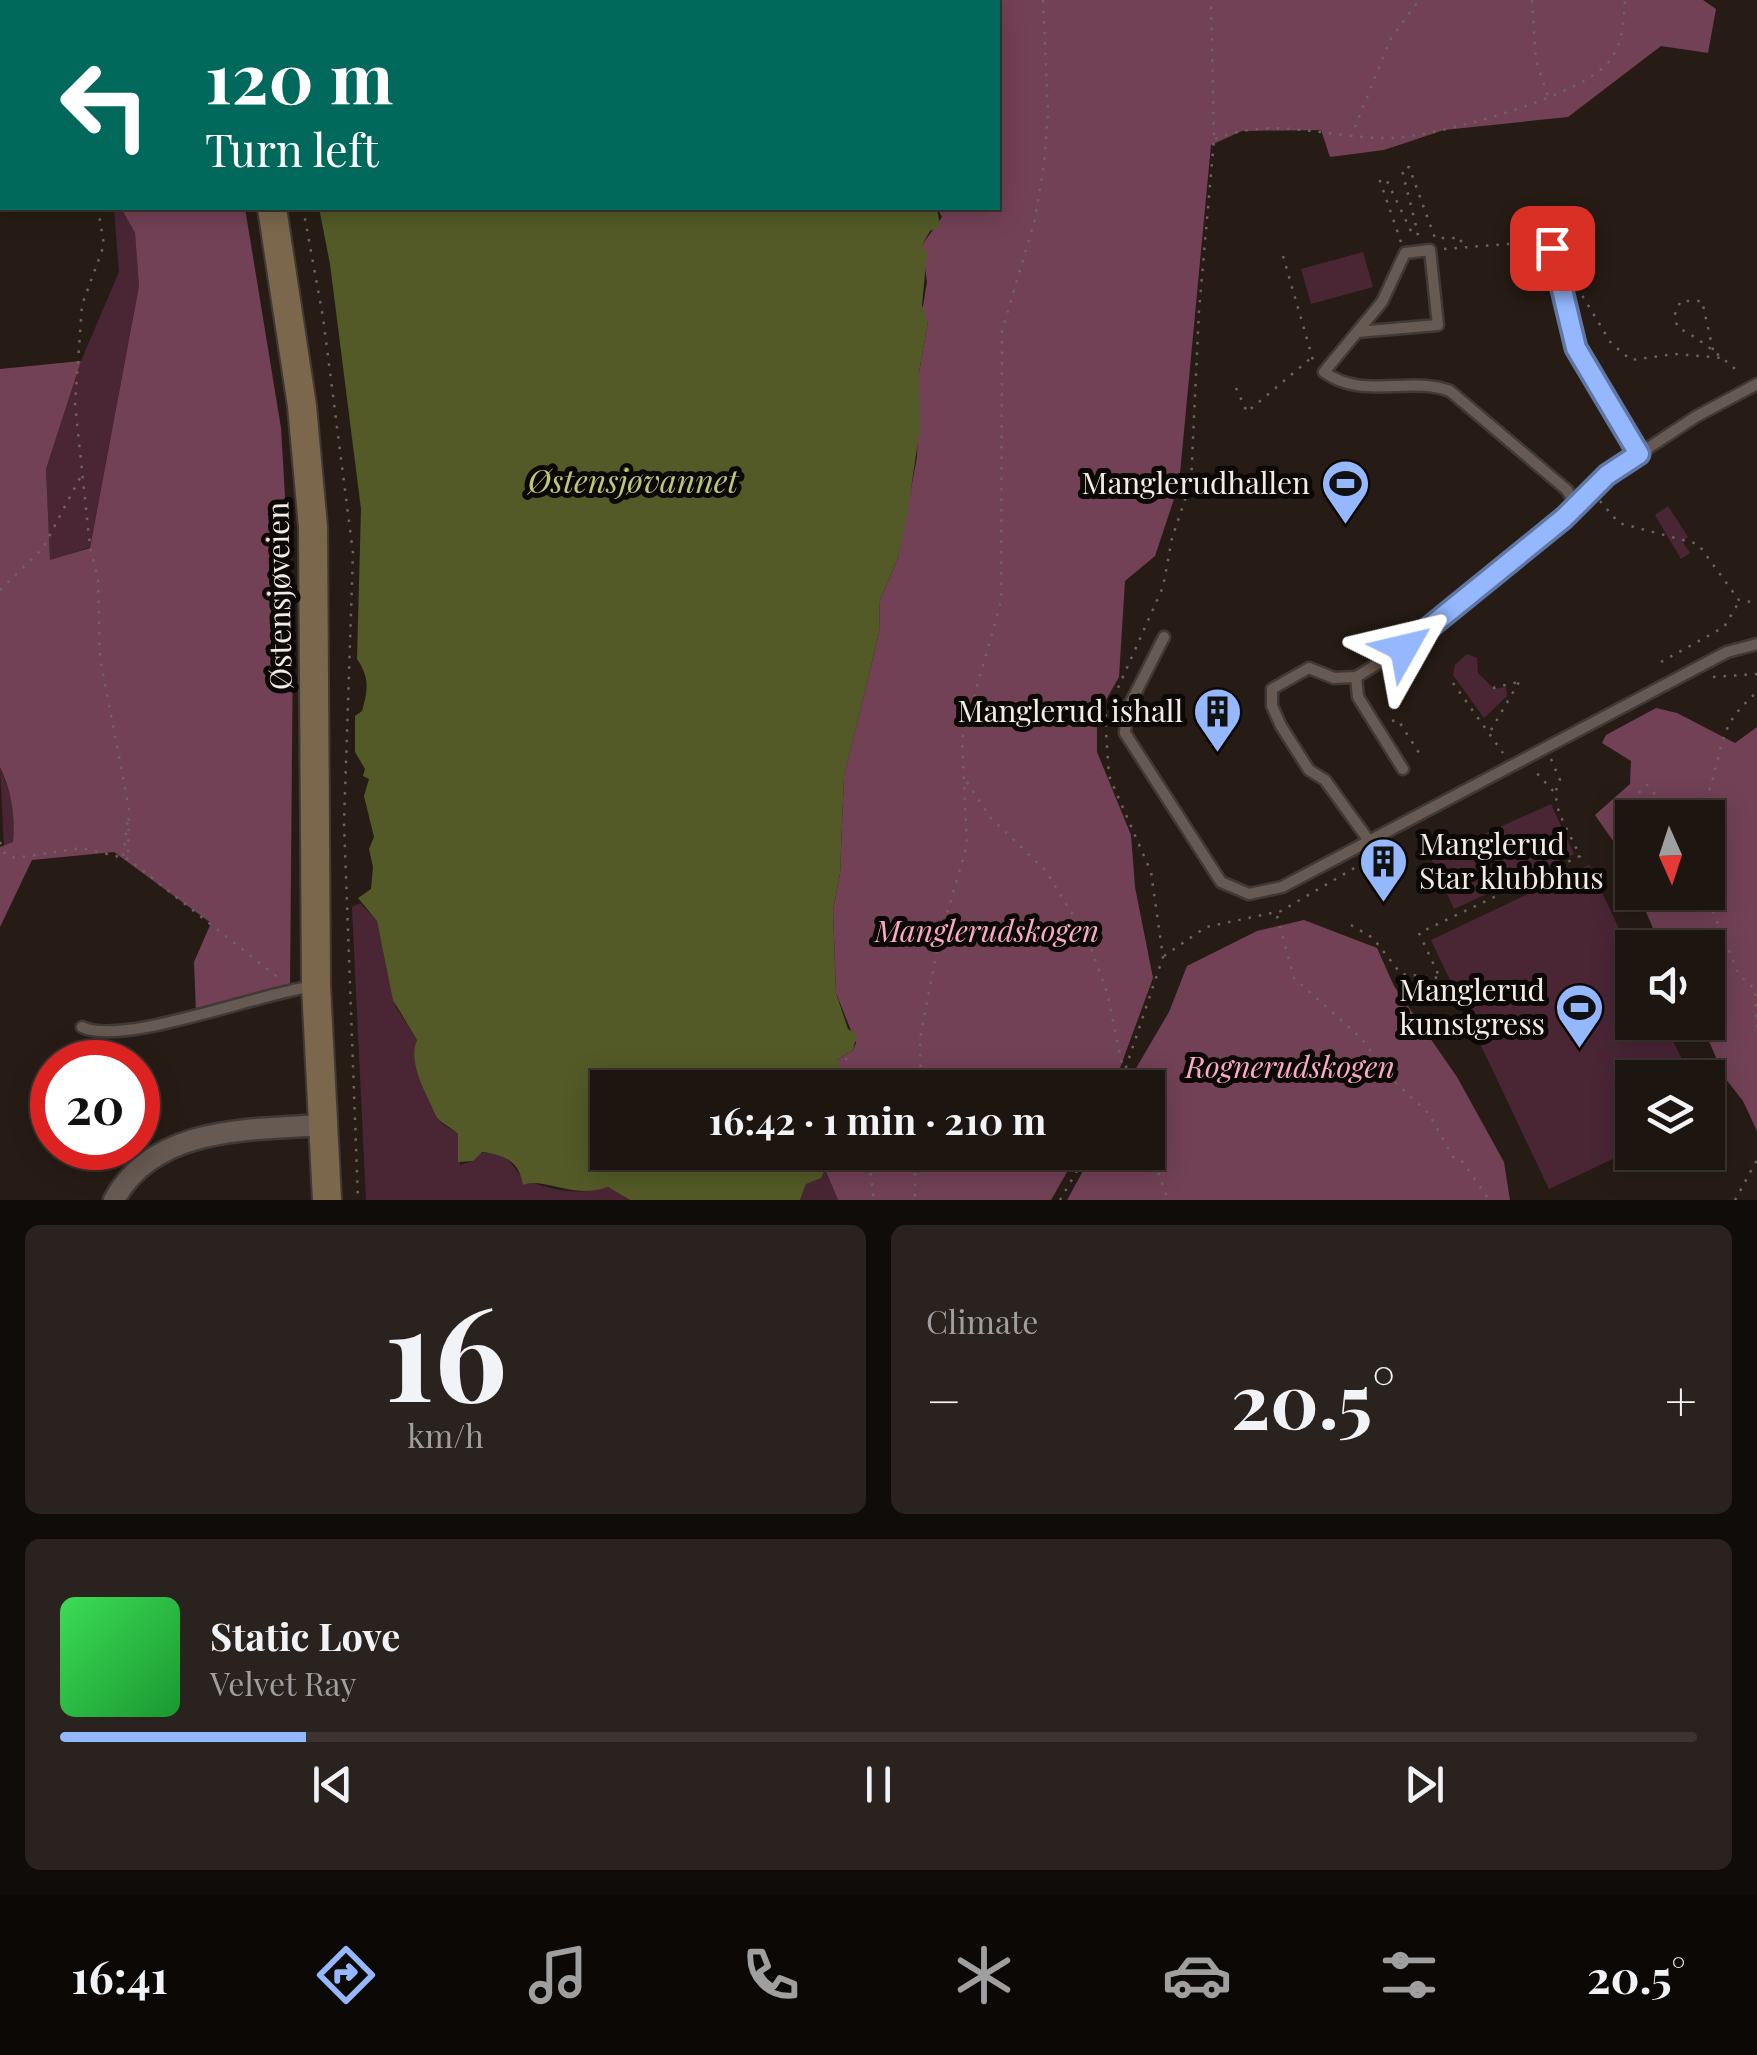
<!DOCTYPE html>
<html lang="en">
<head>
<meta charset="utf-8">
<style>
  :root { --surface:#1d1510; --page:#2a221e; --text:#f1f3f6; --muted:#a09f9f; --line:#3b3430; --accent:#94b7fd }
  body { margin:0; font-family:"Playfair Display",serif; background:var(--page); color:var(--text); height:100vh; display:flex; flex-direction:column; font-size:38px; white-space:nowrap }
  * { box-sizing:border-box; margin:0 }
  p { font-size:32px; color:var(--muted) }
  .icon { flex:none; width:55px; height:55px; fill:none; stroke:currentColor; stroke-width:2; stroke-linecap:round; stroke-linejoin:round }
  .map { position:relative; height:1200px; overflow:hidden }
  .drawer { display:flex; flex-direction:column; gap:25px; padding:25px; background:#100c09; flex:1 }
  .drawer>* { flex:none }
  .hud { position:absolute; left:0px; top:0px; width:1000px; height:210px; box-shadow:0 5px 25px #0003,0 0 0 2px var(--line); background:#00695c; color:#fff; overflow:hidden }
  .needle { width:65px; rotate:177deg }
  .tools { position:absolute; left:1615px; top:800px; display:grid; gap:20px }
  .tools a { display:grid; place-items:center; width:110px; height:110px; border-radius:0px; background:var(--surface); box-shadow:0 5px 25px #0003,0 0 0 2px var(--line); font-size:50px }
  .speed { position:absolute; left:30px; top:1040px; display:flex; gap:20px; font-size:50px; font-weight:700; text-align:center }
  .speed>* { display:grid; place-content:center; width:130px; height:130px; border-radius:50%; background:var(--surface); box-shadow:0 5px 25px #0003,0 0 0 2px var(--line); line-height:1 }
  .speed .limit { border:15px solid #d22; background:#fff; color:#111 }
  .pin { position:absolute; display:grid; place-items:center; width:85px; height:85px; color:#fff; margin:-42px; border-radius:20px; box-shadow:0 5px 15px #0006 }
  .me { position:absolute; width:110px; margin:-55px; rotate:53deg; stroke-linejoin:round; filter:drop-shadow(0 0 8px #0008) }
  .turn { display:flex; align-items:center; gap:35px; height:210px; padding:0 40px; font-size:45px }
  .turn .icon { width:130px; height:130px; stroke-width:2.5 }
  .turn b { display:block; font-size:70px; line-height:85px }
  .big { font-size:75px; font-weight:700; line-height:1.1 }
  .drawer .tile { flex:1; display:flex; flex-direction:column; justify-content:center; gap:15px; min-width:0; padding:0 35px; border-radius:15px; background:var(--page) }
  .drawer .dial { align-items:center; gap:0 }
  .dial b { font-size:130px; line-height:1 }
  .song { display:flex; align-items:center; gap:30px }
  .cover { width:120px; height:120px; border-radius:15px; background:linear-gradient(135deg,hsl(130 70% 55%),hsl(130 70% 35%)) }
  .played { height:10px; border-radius:5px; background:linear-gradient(90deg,var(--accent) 15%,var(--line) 15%) }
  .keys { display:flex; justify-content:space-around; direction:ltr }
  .heat { display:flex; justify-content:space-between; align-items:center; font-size:55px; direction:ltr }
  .drawer .tiles { flex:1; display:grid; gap:25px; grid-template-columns:1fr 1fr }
  .tile:last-child { grid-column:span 2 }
  .trip { position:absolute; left:590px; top:1070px; width:575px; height:100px; border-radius:0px; background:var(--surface); box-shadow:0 5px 25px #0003,0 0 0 2px var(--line); font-weight:700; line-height:100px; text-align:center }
  .dock { display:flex; height:160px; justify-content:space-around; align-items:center; background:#0c0806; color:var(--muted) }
  .dock .icon { width:70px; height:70px }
  .dock .on { color:var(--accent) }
  .dock b { font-size:45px; color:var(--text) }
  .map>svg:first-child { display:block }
</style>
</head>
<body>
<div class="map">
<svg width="1757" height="1200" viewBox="0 0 1757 1200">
  <rect width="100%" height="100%" fill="#271c15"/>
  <g fill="#4a2635">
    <path d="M114,208H121L135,233L139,286L90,547L50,561L46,469L81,361L119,272Z"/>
    <path d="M1363,252L1373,287L1311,304L1301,269Z"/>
    <path d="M1668,506L1688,537L1682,541L1690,553L1681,559L1655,515Z"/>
    <path d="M1467,654L1477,658L1478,673L1494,689L1506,687L1507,696L1484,718L1453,675L1455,665Z"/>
    <path d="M0,767L14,804L13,842L4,846Z"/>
    <path d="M1551,804L1574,854L1454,909L1431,858Z"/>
    <path d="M1589,865L1632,956V1022L1664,1023L1691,1077L1632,1078V1150L1549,1189L1431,940Z"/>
    <path d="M360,903L377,921L396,1007L417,1040C409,1057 430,1113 444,1125C449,1129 454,1130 458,1134L460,1165L473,1161L478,1153C519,1151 507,1171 530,1181C553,1192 585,1195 608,1187L630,1200H366L352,907Z"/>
    <path d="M825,1169L838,1200H800L806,1184L821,1177Z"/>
  </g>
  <g fill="#724155">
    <path d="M986,0H1703L1716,9L1708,53L1661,46L1568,117L1444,130L1384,150L1330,157L1321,130L1242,131L1211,145L1179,484L1155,556L1125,581L1119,677L1097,716V752L1131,835L1135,887L1153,978L1113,1087L824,1088L840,1080L837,1060L853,1050L856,1043L836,993L833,910L840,874L844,776L879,633L880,600L898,558L917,457L919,372L928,322L922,312L927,282L922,245L942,217L937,208H998V2Z"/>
    <path d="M121,208H245L281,428L293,634L290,989L196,1013L194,962L211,923L114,852L32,860L0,927V847L13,842C15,813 12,793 0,767V369L81,361L46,469L50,560L90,548L139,286L135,233Z"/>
    <path d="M1656,708L1677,713L1735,743L1757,727V1131L1743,1101L1725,1078L1701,1023L1708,1022V948L1661,947L1638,893L1708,892V818H1632V879L1623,855L1595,815L1630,784L1631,761L1602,743L1606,735Z"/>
    <path d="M1304,920L1377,948L1394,986L1457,1077L1504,1162L1510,1200H1067L1093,1153L1148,1152V1088L1125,1087L1169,1012L1187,966L1257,931Z"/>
    <path d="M826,1152L1078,1153L1051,1200H838L825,1169L833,1172L834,1164L826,1160Z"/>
  </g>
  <g fill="#535a27">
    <path d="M298,0H969L970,2H300Z"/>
    <path d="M319,208H937L940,226L930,231L922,245L927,253L922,305L928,322L919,372L920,427L907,517L898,558L880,600L879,633L844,777L840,874L833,910L836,993L848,1029L857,1034L853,1050L837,1060L845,1077L824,1088H608V1152L826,1153L835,1171L825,1169L821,1178L806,1184L800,1200H630L608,1187C575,1200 541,1176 523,1185C519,1160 504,1155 482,1152L473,1161L458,1162V1134C451,1127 439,1123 435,1114C427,1095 407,1062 417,1040L393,1000L377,921L358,898L371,889L373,867L369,849L374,837L364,796L369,779L363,776L365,769L355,752V716L362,711C368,690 370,678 357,659L361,509L330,264Z"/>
  </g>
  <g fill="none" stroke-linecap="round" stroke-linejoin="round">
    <defs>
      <g id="lane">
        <path d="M202,0V2"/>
        <path d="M1553,248L1575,348L1639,453"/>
        <path d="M1357,332L1438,325L1430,250L1405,253L1382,302L1324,372C1362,400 1409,376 1450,391L1567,490L1575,504"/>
        <path d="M1164,637L1127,710L1125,733L1221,882L1249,894L1282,887L1727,652L1757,644"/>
        <path d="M1356,677L1358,697L1403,769"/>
        <path d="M1370,842L1325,780L1309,770L1281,726L1272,706V689L1309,668L1334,678L1356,677L1404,648L1564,517L1607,475L1697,416L1757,384"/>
        <path d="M82,1027C123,1047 262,992 315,986"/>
      </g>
      <path id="street" d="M114,1200C154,1126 249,1130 322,1125"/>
      <g id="secondary">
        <path d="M232,0L233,2"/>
        <path d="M272,208L302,406L313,527L316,986L327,1200"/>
      </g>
    </defs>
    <use href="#lane" stroke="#413935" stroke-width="15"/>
    <use href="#street" stroke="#413935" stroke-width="25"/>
    <use href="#secondary" stroke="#413935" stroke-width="32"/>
    <g stroke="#6e645e" stroke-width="2.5" stroke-dasharray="2.5 8" stroke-linecap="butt">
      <path d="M69,0L70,2"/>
      <path d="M268,0V2"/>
      <path d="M1532,0L1536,61L1548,96"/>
      <path d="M1351,137L1390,40L1419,0"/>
      <path d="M1215,139C1274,115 1330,139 1390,138C1435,137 1586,96 1611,59C1623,42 1624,20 1625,0"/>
      <path d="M98,208L104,245L82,305L75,404L90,547L98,578L100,658L129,809L128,859"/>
      <path d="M303,208L323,317L353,553L344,823L358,1200"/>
      <path d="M1401,242L1380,181L1386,179L1413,235L1418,234L1402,170L1409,167L1435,238H1461V246"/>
      <path d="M1444,249L1521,243L1541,246"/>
      <path d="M1283,256L1313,360"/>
      <path d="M1577,287L1611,343L1631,360L1675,354L1723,358"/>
      <path d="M1713,350L1702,301H1681L1675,312L1677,327C1702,340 1720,356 1741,374"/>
      <path d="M1236,388L1247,412L1310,359"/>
      <path d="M1600,501L1619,523L1698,544L1739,600L1757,603"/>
      <path d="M0,590L43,548L82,474"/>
      <path d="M1661,662L1724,627L1739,602"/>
      <path d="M1713,677L1757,674"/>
      <path d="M1453,683L1503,753"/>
      <path d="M1493,688L1518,682"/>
      <path d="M1392,721L1398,720L1421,756"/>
      <path d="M1491,730L1519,682"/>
      <path d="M1551,759L1560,780L1555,793"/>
      <path d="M967,782L990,817L1046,871L1088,940L1107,992L1127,1088"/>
      <path d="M1631,800L1647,785L1675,818"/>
      <path d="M1695,818C1715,792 1715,757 1727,729C1734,713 1745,703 1757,692"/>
      <path d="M0,842L5,854L15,858L82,848L128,859L280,979"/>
      <path d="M123,856L128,819"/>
      <path d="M1705,892L1739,975L1755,989L1757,1031"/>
      <path d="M1277,916L1294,978L1361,1038L1394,1081L1429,1114L1453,1157L1463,1162L1489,1200"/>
      <path d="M1351,925L1373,938L1401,974L1440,978L1419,933L1580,856L1559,813L1555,793L1533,769"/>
      <path d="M1164,956L1206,927L1281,911L1397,843"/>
      <path d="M846,1058L854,1088"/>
      <path d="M921,1088L920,1039L938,944L967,845L962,739L1001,602L1002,331L1035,219L1044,164L1048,112L1043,0"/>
      <path d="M1119,1088L1163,957L1151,872L1109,776L1105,717L1163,587L1172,538L1191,482L1199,310L1214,140L1211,0"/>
      <path d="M1148,1143L1168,1200"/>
      <path d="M868,1152L874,1200"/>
      <path d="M915,1152V1200"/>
      <path d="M1060,1200L1088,1152"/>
      <path d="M1735,1200L1757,1160"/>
    </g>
    <use href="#lane" stroke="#675a52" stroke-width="10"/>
    <use href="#street" stroke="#675a52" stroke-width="20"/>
    <use href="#secondary" stroke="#7b684c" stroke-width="28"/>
  </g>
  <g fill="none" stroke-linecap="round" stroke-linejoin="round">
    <defs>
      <path id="route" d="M1404,648L1564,518L1607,475L1639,454L1576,348L1552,248"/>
    </defs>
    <use href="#route" stroke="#6077a4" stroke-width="25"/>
    <use href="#route" stroke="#94b7fd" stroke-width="18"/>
  </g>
  <defs>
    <symbol id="stadium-pin" viewBox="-11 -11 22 30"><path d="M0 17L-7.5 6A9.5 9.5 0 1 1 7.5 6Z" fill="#94b7fd" stroke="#0c0805"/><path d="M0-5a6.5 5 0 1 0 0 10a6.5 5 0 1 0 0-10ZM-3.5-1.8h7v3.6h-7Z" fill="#111"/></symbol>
    <symbol id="building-pin" viewBox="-11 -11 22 30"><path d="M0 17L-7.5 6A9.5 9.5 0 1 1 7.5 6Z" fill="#94b7fd" stroke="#0c0805"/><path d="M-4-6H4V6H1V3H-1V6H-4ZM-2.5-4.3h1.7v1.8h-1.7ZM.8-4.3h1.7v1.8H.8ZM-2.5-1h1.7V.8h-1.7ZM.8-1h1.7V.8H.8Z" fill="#111"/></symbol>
  </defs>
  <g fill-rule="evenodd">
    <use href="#stadium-pin" x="1318" y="456" width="55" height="75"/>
    <use href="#building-pin" x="1190" y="684" width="55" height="75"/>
    <use href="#building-pin" x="1356" y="834" width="55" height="75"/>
    <use href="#stadium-pin" x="1552" y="980" width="55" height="75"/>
  </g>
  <g text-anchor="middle" stroke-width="10" stroke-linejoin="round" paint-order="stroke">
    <g font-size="30" fill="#f2ebe6" stroke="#0c0805" text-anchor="end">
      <text x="1310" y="494">Manglerudhallen</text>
      <text x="1183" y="722">Manglerud ishall</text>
      <text x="1419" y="855" text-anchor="start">Manglerud<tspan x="1419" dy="34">Star klubbhus</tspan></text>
      <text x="1545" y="1001">Manglerud<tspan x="1545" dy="34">kunstgress</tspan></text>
    </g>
    <g font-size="30" fill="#f2ebe6" stroke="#0c0805">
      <text transform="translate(280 596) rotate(-91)" y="10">Østensjøveien</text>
    </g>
    <g font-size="30" font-style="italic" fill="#faa9c8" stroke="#0c0805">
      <text x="987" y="942">Manglerudskogen</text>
      <text x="1290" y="1078">Rognerudskogen</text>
    </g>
    <g font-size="32" font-style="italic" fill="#bbc779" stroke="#0c0805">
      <text x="633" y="493">Østensjøvannet</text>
    </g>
  </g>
</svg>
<div class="tools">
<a><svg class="needle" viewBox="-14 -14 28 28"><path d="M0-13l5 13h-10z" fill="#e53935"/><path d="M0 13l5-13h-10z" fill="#a09f9f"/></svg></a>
<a><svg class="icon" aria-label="sound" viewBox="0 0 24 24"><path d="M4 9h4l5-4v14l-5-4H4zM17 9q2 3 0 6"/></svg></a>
<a><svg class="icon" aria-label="layers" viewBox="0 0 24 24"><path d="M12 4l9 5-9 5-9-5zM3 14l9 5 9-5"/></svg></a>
</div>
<div class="speed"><div class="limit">20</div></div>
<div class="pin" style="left:1552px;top:248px;background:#d93025"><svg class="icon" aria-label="arrive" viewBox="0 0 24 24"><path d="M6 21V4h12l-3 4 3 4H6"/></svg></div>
<svg class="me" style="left:1404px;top:648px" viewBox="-20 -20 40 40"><path d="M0-17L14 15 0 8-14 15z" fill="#94b7fd" stroke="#fff" stroke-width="4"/></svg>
<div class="trip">16:42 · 1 min · 210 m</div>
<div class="hud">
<div class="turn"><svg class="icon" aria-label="left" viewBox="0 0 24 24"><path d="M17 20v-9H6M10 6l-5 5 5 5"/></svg><div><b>120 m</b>Turn left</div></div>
</div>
</div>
<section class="drawer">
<div class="tiles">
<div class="tile dial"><b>16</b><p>km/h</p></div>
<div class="tile"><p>Climate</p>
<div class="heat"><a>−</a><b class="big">20.5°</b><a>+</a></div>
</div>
<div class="tile">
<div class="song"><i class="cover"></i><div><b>Static Love</b><p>Velvet Ray</p></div></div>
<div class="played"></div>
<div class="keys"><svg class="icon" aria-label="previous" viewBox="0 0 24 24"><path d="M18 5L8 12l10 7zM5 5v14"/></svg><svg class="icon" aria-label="pause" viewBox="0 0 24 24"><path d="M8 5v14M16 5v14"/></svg><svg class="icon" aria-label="next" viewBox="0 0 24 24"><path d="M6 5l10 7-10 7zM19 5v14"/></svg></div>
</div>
</div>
</section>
<nav class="dock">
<b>16:41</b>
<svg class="icon on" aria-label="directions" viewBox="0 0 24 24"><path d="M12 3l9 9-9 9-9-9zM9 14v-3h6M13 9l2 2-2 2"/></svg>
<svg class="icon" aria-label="music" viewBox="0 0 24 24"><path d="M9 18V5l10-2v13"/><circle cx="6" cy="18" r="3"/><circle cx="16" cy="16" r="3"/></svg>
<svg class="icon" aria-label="phone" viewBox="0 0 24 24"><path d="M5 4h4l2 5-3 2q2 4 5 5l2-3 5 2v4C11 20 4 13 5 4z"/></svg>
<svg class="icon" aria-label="climate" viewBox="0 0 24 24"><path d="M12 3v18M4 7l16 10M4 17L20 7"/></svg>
<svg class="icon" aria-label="car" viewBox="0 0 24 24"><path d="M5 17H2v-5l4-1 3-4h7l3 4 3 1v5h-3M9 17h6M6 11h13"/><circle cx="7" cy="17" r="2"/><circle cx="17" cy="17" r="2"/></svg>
<svg class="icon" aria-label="filters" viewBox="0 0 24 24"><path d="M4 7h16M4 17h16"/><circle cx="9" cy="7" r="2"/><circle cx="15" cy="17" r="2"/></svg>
<b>20.5°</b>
</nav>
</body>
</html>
